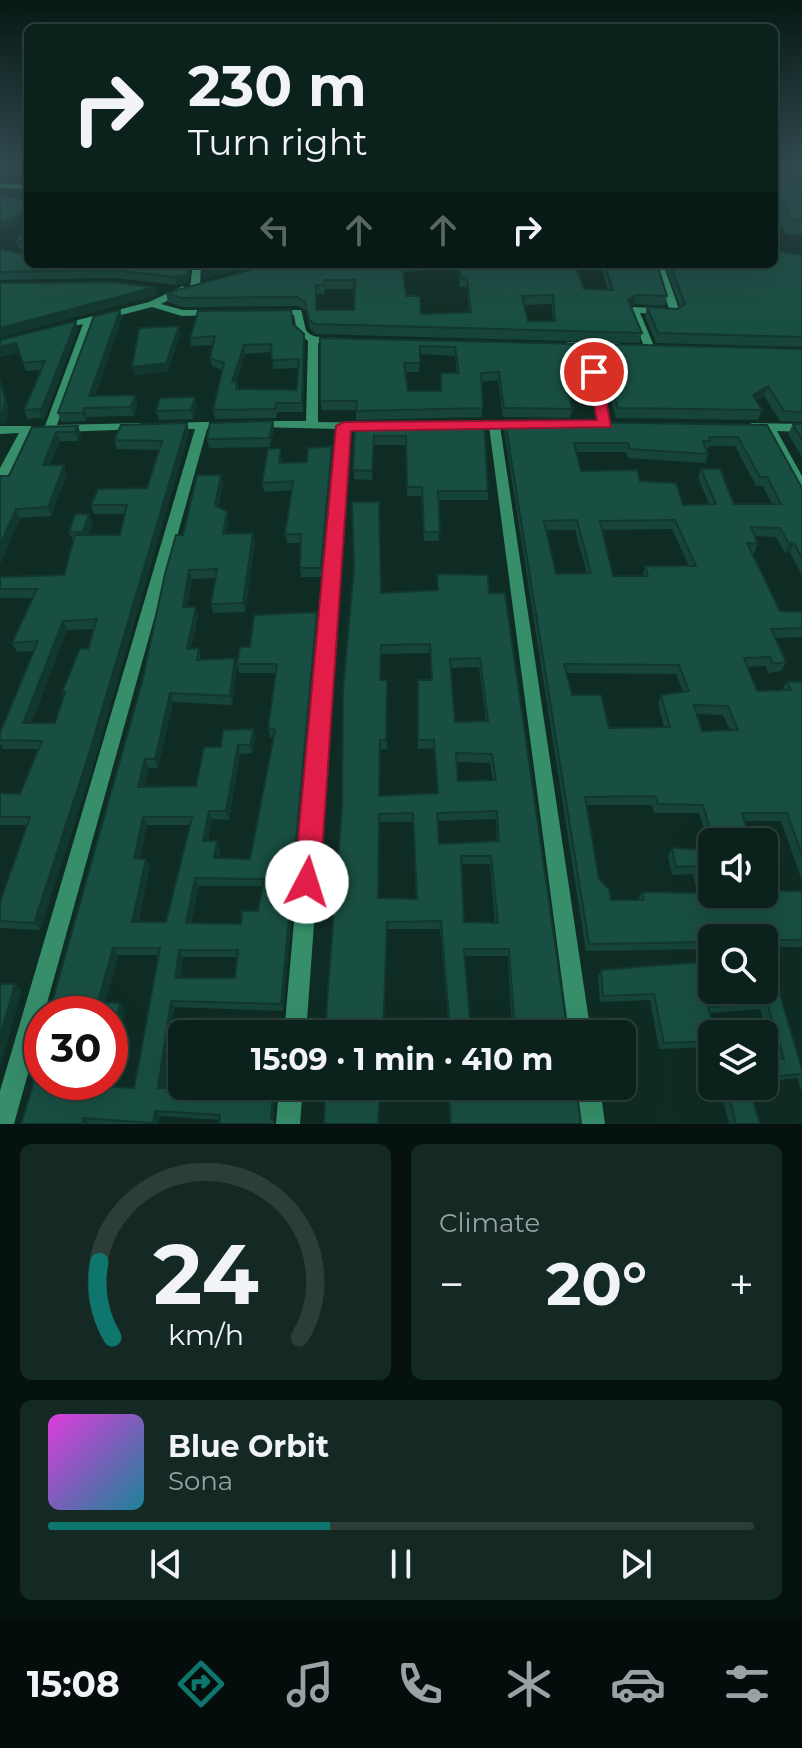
<!DOCTYPE html>
<html lang="en">
<head>
<meta charset="utf-8">
<style>
  :root { --surface:#0b211b; --page:#142924; --text:#f1f3f6; --muted:#9aa3a3; --line:#2b3e3a; --accent:#0f766e }
  body { margin:0; font-family:Montserrat,sans-serif; background:var(--page); color:var(--text); height:100vh; display:flex; flex-direction:column; font-size:30px; white-space:nowrap }
  * { box-sizing:border-box; margin:0 }
  p { font-size:26px; color:var(--muted) }
  .icon { flex:none; width:44px; height:44px; fill:none; stroke:currentColor; stroke-width:2; stroke-linecap:round; stroke-linejoin:round }
  .map { position:relative; height:1124px; overflow:hidden }
  .side { display:flex; flex-direction:column; gap:20px; padding:20px; background:#06120f; flex:1 }
  .side>* { flex:none }
  .guide { position:absolute; left:24px; top:24px; width:754px; height:244px; border-radius:12px; box-shadow:0 8px 32px #0002,0 0 0 2px var(--line); background:#0b211b; color:var(--text); overflow:hidden }
  .buttons { position:absolute; left:698px; top:828px; display:grid; gap:16px }
  .buttons a { display:grid; place-items:center; width:80px; height:80px; border-radius:12px; background:var(--surface); box-shadow:0 8px 32px #0002,0 0 0 2px var(--line); font-size:40px }
  .speed { position:absolute; left:24px; top:996px; display:flex; gap:16px; font-size:40px; font-weight:700; text-align:center }
  .speed>* { display:grid; place-content:center; width:104px; height:104px; border-radius:50%; background:var(--surface); box-shadow:0 8px 32px #0002,0 0 0 2px var(--line); line-height:1 }
  .speed .limit { border:12px solid #d22; background:#fff; color:#111 }
  .pin { position:absolute; display:grid; place-items:center; width:68px; height:68px; color:#fff; margin:-34px; border:4px solid #fff; border-radius:50%; box-shadow:0 2px 8px #0007 }
  .me { position:absolute; width:88px; margin:-44px; rotate:5deg; stroke-linejoin:round; filter:drop-shadow(0 0 6px #0008) }
  .turn { display:flex; align-items:center; gap:28px; height:168px; padding:0 32px; font-size:36px }
  .turn .icon { width:104px; height:104px; stroke-width:2.5 }
  .turn b { display:block; font-size:56px; line-height:68px }
  .lanes { display:flex; align-items:center; height:76px; padding:0 32px; background:#0003; justify-content:center; gap:40px; direction:ltr }
  .lanes .off { opacity:.35 }
  .big { font-size:60px; font-weight:700; line-height:1.1 }
  .side .widget { flex:1; display:flex; flex-direction:column; justify-content:center; gap:12px; min-width:0; padding:0 28px; border-radius:12px; background:var(--page) }
  .side .dial { align-items:center; gap:0 }
  .dial svg { height:208px; overflow:visible; fill:none; stroke:var(--line); stroke-width:7; stroke-linecap:round; text-anchor:middle }
  .dial text { fill:var(--text); stroke:none }
  .song { display:flex; align-items:center; gap:24px }
  .cover { width:96px; height:96px; border-radius:12px; background:linear-gradient(135deg,hsl(300 70% 55%),hsl(190 70% 35%)) }
  .played { height:8px; border-radius:4px; background:linear-gradient(90deg,var(--accent) 40%,var(--line) 40%) }
  .keys { display:flex; justify-content:space-around; direction:ltr }
  .heat { display:flex; justify-content:space-between; align-items:center; font-size:44px; direction:ltr }
  .side .tiles { flex:1; display:grid; gap:20px; grid-template-columns:1fr 1fr }
  .widget:last-child { grid-column:span 2 }
  .trip { position:absolute; left:168px; top:1020px; width:468px; height:80px; border-radius:12px; background:var(--surface); box-shadow:0 8px 32px #0002,0 0 0 2px var(--line); font-weight:700; line-height:80px; text-align:center }
  .menu { display:flex; height:128px; justify-content:space-around; align-items:center; background:#040d0b; color:var(--muted) }
  .menu .icon { width:56px; height:56px }
  .menu .current { color:var(--accent) }
  .menu b { font-size:36px; color:var(--text) }
  .map>svg:first-child { display:block }
</style>
</head>
<body>
<div class="map">
<svg width="802" height="1124" viewBox="0 0 802 1124">
  <rect width="100%" height="100%" fill="#0f2c24"/>
  <g fill="none" stroke-linecap="round" stroke-linejoin="round">
    <g fill="#368e6b" fill-rule="evenodd">
      <path d="M0,184L28,185V189L0,188Z"/>
      <path d="M193,264H201L200,287L195,290L190,287Z"/>
      <path d="M655,264H663L680,312L675,315L640,313L654,346L649,349L644,346L629,310L634,307L669,309Z"/>
      <path d="M183,286L188,289L186,291L161,304L183,310H215L218,311V315L182,316L152,307L94,322L57,425L140,423L146,427L144,429L31,433L6,479L0,483V468L19,433L0,434V426H45L83,324L58,331L54,330V326L149,302Z"/>
      <path d="M268,310H301C303,315 304,324 306,330C313,342 333,334 343,340L338,343H318V422L371,423L377,426L371,429H350L306,1034H284L338,429L256,427L250,424L256,421H306L308,341L297,332L294,315H271L266,312Z"/>
      <path d="M567,342L618,343L623,346L618,349H594L611,424L609,426L605,427L599,424L584,348L563,347L562,345Z"/>
      <path d="M468,420H523L529,423L523,426H500L591,1034H569L489,426L464,425V421Z"/>
      <path d="M202,422H228L234,425L228,428L207,429L44,1014H42V1023L14,1124H0V1091L195,429H168L162,426L168,423Z"/>
      <path d="M752,423L802,424V432L777,431L802,476V491L796,487L765,431L748,429L746,427Z"/>
      <path d="M279,1086H303L300,1124H276Z"/>
      <path d="M576,1086H600L605,1124H581Z"/>
    </g>
  </g>
  <g fill="#164439" fill-rule="evenodd">
    <path d="M0,163H28V178L0,177Z"/>
    <path d="M774,163H802V235L785,234L774,206Z"/>
    <path d="M28,228V253L17,246L15,238Z"/>
    <path d="M0,249L28,264H192L188,283L177,285L115,278L0,280Z"/>
    <path d="M802,255V347L656,343L645,316L647,307L677,309L680,307L664,264H774Z"/>
    <path d="M277,264H575L584,289L608,290L600,264H657L667,296L665,306L634,304L631,306L642,333L639,343L316,334L310,329L306,311L298,306L183,307L168,302L166,293ZM445,269L458,271L460,287H467L469,312L421,314L406,296L403,272ZM325,289H355L354,310H317L316,294H324ZM552,304L553,321H528L524,305Z"/>
    <path d="M120,310L122,318L95,396L138,403L134,416L87,417L86,421L61,422L58,413Z"/>
    <path d="M293,324L305,342L303,412H277L276,418L215,419L213,410L222,370L212,366L210,358L213,345L191,346L190,338ZM272,352L273,369L298,368L297,390L239,389L237,382H236L245,354Z"/>
    <path d="M78,329L43,422L41,418L27,419L24,410L41,370L26,371L19,352L0,357V340Z"/>
    <path d="M320,338L583,344L593,389L591,397H570L572,409L570,418L503,417L498,380L481,382L482,417L356,420V410H321ZM420,354L455,356L457,373L441,391H408L405,372H419Z"/>
    <path d="M600,344L802,349V422L780,421L764,396L756,401L762,410L758,420L616,418L598,354Z"/>
    <path d="M195,397L197,406L193,419L159,420L156,411Z"/>
    <path d="M273,421L274,430L270,447L209,448L207,439Z"/>
    <path d="M484,421L488,491V500H438L439,541H424L421,496H407L406,445H374L372,480L354,479L355,423Z"/>
    <path d="M505,421L767,425L802,488V576L790,552L785,553L776,537L755,536L758,544L754,553H752L780,611L802,612V637L775,638L786,662L781,671L768,673L766,666L747,667L757,691L782,690L787,681L802,682V881L781,821H745L751,842H712V894L802,891V947H766L802,1069V1092L797,1078L764,1082V1060L775,1059L760,1009L710,1013L712,1047L659,1049L650,1000L600,1002L598,976L601,970L708,961V949L586,951L504,430ZM709,446H735L756,486H763L772,504H734L701,469L698,478L709,504L683,505L640,481L581,471L577,452H626L628,458L705,463L708,454L707,450ZM672,529L689,566H645L643,576H613L602,530ZM546,530H575L587,573L556,574ZM566,673L676,674L683,692L661,695L658,704L664,727L609,728L572,695ZM697,714L723,715L730,730L702,731ZM586,805H652L654,813H699L710,850L672,848L668,856L672,875L693,874L697,893L642,892L638,900H611L599,879ZM712,938L764,990H712Z"/>
    <path d="M187,423L189,432L92,769L40,930L0,928V902L27,825H0V793L20,794L38,749H3L0,744V733L34,651L17,652L12,643L33,598H0V577L64,575L73,541L69,532L93,523L88,535H120L125,514H94L91,505L147,488L159,450L117,449L114,440ZM94,629L88,649L62,692L63,696L55,723H31L67,630Z"/>
    <path d="M793,424H802V457L788,434Z"/>
    <path d="M78,426L81,435L78,441H60L50,465L67,474L51,516L20,518L0,564L9,476L32,427Z"/>
    <path d="M332,455L322,577H301L300,568L301,543H287L285,534L292,490L264,492L262,483L282,457L281,463L307,462Z"/>
    <path d="M221,475L223,484L218,508L227,511L228,520L226,534L253,533L255,542L245,612L213,613L211,604L216,578L192,579L187,607L198,616L191,648H199L201,660L237,667L232,705L173,702L158,768H149L144,787L196,786L221,747L256,737L252,753L240,754L229,820L212,819L208,841H217L220,849L218,858L250,859L274,738L270,737L268,728L275,673H239L237,664L250,647L317,612L318,621L283,1011L174,1007L164,1088L275,1097L273,1121L276,1124H219L220,1120L160,1116L158,1124H21L82,1085L134,1088L159,955H118L105,1003L125,1010L117,1045L110,1044V1014L58,1004L53,999L183,535ZM147,825H190L166,922H138L150,866L140,858ZM199,886H263L258,911L241,924L191,923ZM183,957H237L235,978H180Z"/>
    <path d="M354,567L381,593L437,590V574L489,593L568,1034H512L508,956H464L471,1034L448,1018L440,929H387L342,809ZM430,653L431,680H418V749L434,748L437,793L380,796V749H387V680H381V654ZM479,667L486,721L455,722L450,668ZM456,762L490,763L493,780L458,781ZM496,819L497,841L439,844L438,821ZM379,822H413L416,899L378,898ZM462,864H490L495,923L464,922Z"/>
    <path d="M325,1086H576L581,1124H450L448,1101L380,1098L378,1124H324Z"/>
    <path d="M719,1086H749L760,1124H729Z"/>
  </g>
  <g fill="#12372e">
    <path d="M28,213V221L0,231V222Z"/>
    <path d="M189,264H192L188,283L177,285L175,277Z"/>
    <path d="M232,264H265L203,279L202,271Z"/>
    <path d="M155,287L157,295L0,338V328Z"/>
    <path d="M636,295L634,304L626,309L628,300Z"/>
    <path d="M120,310L122,318L92,404L89,396Z"/>
    <path d="M76,321L78,329L43,422L40,413Z"/>
    <path d="M179,326L180,335L168,371L135,376L132,367Z"/>
    <path d="M304,334L305,342L303,412L302,403Z"/>
    <path d="M16,343L19,352L0,357V346Z"/>
    <path d="M244,345L245,354L233,390L232,382Z"/>
    <path d="M0,375L9,409L6,423L0,425Z"/>
    <path d="M768,386L764,396L750,405L753,395Z"/>
    <path d="M135,395L138,403L134,416L131,407Z"/>
    <path d="M195,397L197,406L193,419L191,410Z"/>
    <path d="M84,408L87,417L86,421L83,413Z"/>
    <path d="M273,421L274,430L270,447L269,438Z"/>
    <path d="M187,423L189,432L92,769L40,930L34,923Z"/>
    <path d="M78,426L81,435L78,441L75,432Z"/>
    <path d="M56,432L60,441L46,474L43,465Z"/>
    <path d="M332,446V455L322,577L321,568Z"/>
    <path d="M64,465L67,474L51,516L48,507Z"/>
    <path d="M221,475L223,484L217,516L215,506Z"/>
    <path d="M16,509L20,518L0,564V545Z"/>
    <path d="M227,511L228,520L225,543L223,534Z"/>
    <path d="M89,514L93,523L86,541L83,532Z"/>
    <path d="M253,533L255,542L245,612L243,603Z"/>
    <path d="M794,543L790,552L785,553L789,544Z"/>
    <path d="M189,570L192,579L186,616L183,607Z"/>
    <path d="M196,607L198,616L189,658L187,649Z"/>
    <path d="M317,612L318,621L283,1011L281,1004Z"/>
    <path d="M63,621L67,630L28,732L23,723Z"/>
    <path d="M235,658L237,667L232,705L230,696Z"/>
    <path d="M170,693L173,702L158,768L155,759Z"/>
    <path d="M254,729L256,737L252,753L250,745Z"/>
    <path d="M238,745L240,754L229,820L226,811Z"/>
    <path d="M145,759L149,768L141,795L138,787Z"/>
    <path d="M209,811L212,819L206,849L203,841Z"/>
    <path d="M143,817L147,825L138,866L134,858Z"/>
    <path d="M217,841L220,849L217,866L214,858Z"/>
    <path d="M146,859L150,866L136,929L132,922Z"/>
    <path d="M195,878L199,886L189,930L186,923Z"/>
    <path d="M113,948L118,955L103,1009L98,1002Z"/>
    <path d="M179,950L183,957L178,984L175,978Z"/>
    <path d="M15,984L22,990L0,1067V1036Z"/>
    <path d="M171,1001L174,1007L163,1093L158,1088Z"/>
    <path d="M120,1003L125,1010L117,1045L112,1039Z"/>
    <path d="M273,1092L275,1097L273,1124L271,1119Z"/>
    <path d="M155,1111L160,1116L158,1124L153,1123Z"/>
    <path d="M83,1118L89,1123V1124H82Z"/>
  </g>
  <g fill="#194f42" stroke="#12372e" stroke-width="2" fill-rule="evenodd">
    <path d="M774,163H783L802,168V170L776,165L778,174L802,180V220L790,219L774,181Z"/>
    <path d="M0,196L28,199V213L0,222Z"/>
    <path d="M28,228V247L15,238Z"/>
    <path d="M0,249L28,255V264H189L187,275L175,277L113,270L0,272Z"/>
    <path d="M774,251L802,255V337L658,333L647,307L677,309L685,304L670,264H774Z"/>
    <path d="M202,264H232L202,271Z"/>
    <path d="M277,264H402L406,296H420L421,314L471,312L467,278H461L459,264H575L584,289L613,290L604,264H657L667,296L636,295L628,300L642,333L315,324L309,320L305,302L297,297L182,298L166,293L269,265ZM325,280H355L354,310H316V285H324ZM553,295L555,321H528L522,296Z"/>
    <path d="M113,282L155,287L0,328V283Z"/>
    <path d="M120,310L89,396L135,395L131,407L84,408L83,413H58L94,316Z"/>
    <path d="M291,310L293,324L304,334L302,403H276L275,409L213,410L224,363L210,358L215,336L190,338L198,311ZM271,344L272,360L299,359L297,390L236,389L237,382H232L244,345Z"/>
    <path d="M76,321L40,413L41,409L24,410L45,361L23,363L16,343L0,347V340Z"/>
    <path d="M179,326L166,363L132,367L139,328Z"/>
    <path d="M320,338L583,344L593,389L568,388L572,409L504,408L499,372L481,373L483,408L356,411L357,401H320ZM420,346L455,347L459,373H441V391H408L404,363H420Z"/>
    <path d="M600,344L802,349V412L784,411L768,386L753,395L762,410L618,408Z"/>
    <path d="M0,380L5,400L2,414L0,415Z"/>
    <path d="M195,397L191,410L156,411L160,398Z"/>
    <path d="M273,421L269,438L207,439L210,423Z"/>
    <path d="M484,421L488,491H438L440,532H424L422,487H407L406,436H374L372,471L353,470L355,423Z"/>
    <path d="M505,421L767,425L802,488V558L794,543L789,544L780,528L751,527L758,544L747,543L780,611L802,612V628L771,629L786,662L773,664L770,657L744,658L757,691L791,690L787,681L802,682V855L787,813H742L751,842H714L703,805L658,804L655,796L585,797L599,879L609,889L611,900H644L642,892L703,893L697,866L676,867L672,848L712,850V894H764V891H802V940H764L802,1069V1074L764,1077V1060L784,1059L767,1003L708,1007L716,1034H712V1041L664,1043L654,994L603,996L601,970L712,961V990H764V938H712V942L589,944ZM709,437H738L760,477H767L781,504H734L720,469H701L716,504L683,505L676,483L640,481L637,470L581,471L574,443H628L630,449L708,454L703,441H711ZM577,520L591,573L556,574L544,521ZM675,520L696,566H645L648,576H613L600,521ZM564,664L679,665L689,691L661,695L670,727L609,728L601,695H572ZM694,705L728,706L738,730L702,731Z"/>
    <path d="M187,423L87,760L34,923L0,921V902L30,817H0V793L20,794L42,741L0,740V733L38,641L12,643L37,589H0V577L64,575L75,535H120L127,505H91L98,489L147,488L162,441L114,440L121,425ZM97,619L88,649L80,648L62,692H65L55,723H23L63,621Z"/>
    <path d="M793,424H802V440Z"/>
    <path d="M78,426L75,432H56L43,465H64L48,507L16,509L0,545V476H9L32,427Z"/>
    <path d="M332,446L321,568H300L301,534H285L293,481L262,483L268,449L281,448L279,463L307,462L308,448Z"/>
    <path d="M197,475H221L215,506L227,511L223,534L253,533L243,603L211,604L217,569L189,570L183,607H196L187,649L199,648L197,660L235,658L230,696L170,693L155,759H145L138,787L196,786L204,747H221L223,730L254,729L250,745H238L226,811H209L203,841H217L214,858L250,859L275,730L268,728L277,664H237L240,647H250L254,615L317,612L281,1004L171,1001L158,1088L273,1092L271,1119L275,1122V1124H219L220,1115L155,1111L153,1123L83,1118L82,1124H21L42,1056V1082H75V1085L134,1088L160,948H113L98,1002L120,1003L112,1039H110V1014H55L59,999H53L142,682L165,574L176,535H183ZM143,817H192L166,922H132L146,859L134,858ZM195,878L264,879L258,911H242L241,924L186,923ZM179,950H238L235,978H175Z"/>
    <path d="M352,502H379L381,593L438,590L437,574L488,575L489,593H505L568,1034H515L509,949H464L471,1034H428V1018H449L441,921L387,922L383,1034H326L327,1001L342,809L343,690L354,567ZM430,644L432,680H418V740H434L438,793L379,796L380,740H386L387,680H380L381,645ZM480,658L488,721L455,722L450,659ZM456,753L492,754L496,780L458,781ZM497,811L499,841L439,844L437,813ZM413,813L417,899L378,898L379,814ZM461,856H491L498,923L464,922Z"/>
    <path d="M75,514H89L83,532H69Z"/>
    <path d="M0,984H15L0,1036Z"/>
    <path d="M325,1086H576L581,1124H451L449,1095L380,1093L378,1124H324Z"/>
    <path d="M726,1086H749L760,1124H736Z"/>
  </g>
  <linearGradient id="sky" x2="0" y2="1"><stop stop-color="#081814"/><stop offset="0.51" stop-color="#314b50"/><stop offset="1" stop-color="#314b50" stop-opacity="0"/></linearGradient>
  <rect width="802" height="320" fill="url(#sky)"/>
  <path fill="#e11d48" stroke="#92132f" stroke-width="2" d="M594,367L601,372L611,427L351,431L320,882L316,891L307,895L298,891L294,882L336,426L344,422L597,420L587,372Z"/>
</svg>
<div class="buttons">
<a><svg class="icon" aria-label="sound" viewBox="0 0 24 24"><path d="M4 9h4l5-4v14l-5-4H4zM17 9q2 3 0 6"/></svg></a>
<a><svg class="icon" aria-label="search" viewBox="0 0 24 24"><circle cx="10" cy="10" r="6"/><path d="M15 15l6 6"/></svg></a>
<a><svg class="icon" aria-label="layers" viewBox="0 0 24 24"><path d="M12 4l9 5-9 5-9-5zM3 14l9 5 9-5"/></svg></a>
</div>
<div class="speed"><div class="limit">30</div></div>
<div class="pin" style="left:594px;top:372px;background:#d93025"><svg class="icon" aria-label="arrive" viewBox="0 0 24 24"><path d="M6 21V4h12l-3 4 3 4H6"/></svg></div>
<svg class="me" style="left:307px;top:882px" viewBox="-20 -20 40 40"><circle r="19" fill="#fff"/><path d="M0-13L10 11 0 6-10 11z" fill="#e11d48"/></svg>
<div class="trip">15:09 · 1 min · 410 m</div>
<div class="guide">
<div class="turn"><svg class="icon" aria-label="right" viewBox="0 0 24 24"><path d="M7 20v-9h11M14 6l5 5-5 5"/></svg><div><b>230 m</b>Turn right</div></div>
<div class="lanes"><svg class="icon off" aria-label="left" viewBox="0 0 24 24"><path d="M17 20v-9H6M10 6l-5 5 5 5"/></svg><svg class="icon off" aria-label="ahead" viewBox="0 0 24 24"><path d="M12 20V5M6 11l6-6 6 6"/></svg><svg class="icon off" aria-label="ahead" viewBox="0 0 24 24"><path d="M12 20V5M6 11l6-6 6 6"/></svg><svg class="icon" aria-label="right" viewBox="0 0 24 24"><path d="M7 20v-9h11M14 6l5 5-5 5"/></svg></div>
</div>
</div>
<section class="side">
<div class="tiles">
<div class="widget dial"><svg viewBox="0 0 100 80">
<path d="M14 69A42 42 0 1 1 86 69"/>
<path d="M14 69A42 42 0 0 1 9 40" stroke="#0f766e"/>
<text x="50" y="56" font-size="32" font-weight="700">24</text>
<text x="50" y="72" font-size="11">km/h</text>
</svg></div>
<div class="widget"><p>Climate</p>
<div class="heat"><a>−</a><b class="big">20°</b><a>+</a></div>
</div>
<div class="widget">
<div class="song"><i class="cover"></i><div><b>Blue Orbit</b><p>Sona</p></div></div>
<div class="played"></div>
<div class="keys"><svg class="icon" aria-label="previous" viewBox="0 0 24 24"><path d="M18 5L8 12l10 7zM5 5v14"/></svg><svg class="icon" aria-label="pause" viewBox="0 0 24 24"><path d="M8 5v14M16 5v14"/></svg><svg class="icon" aria-label="next" viewBox="0 0 24 24"><path d="M6 5l10 7-10 7zM19 5v14"/></svg></div>
</div>
</div>
</section>
<nav class="menu">
<b>15:08</b>
<svg class="icon current" aria-label="directions" viewBox="0 0 24 24"><path d="M12 3l9 9-9 9-9-9zM9 14v-3h6M13 9l2 2-2 2"/></svg>
<svg class="icon" aria-label="music" viewBox="0 0 24 24"><path d="M9 18V5l10-2v13"/><circle cx="6" cy="18" r="3"/><circle cx="16" cy="16" r="3"/></svg>
<svg class="icon" aria-label="phone" viewBox="0 0 24 24"><path d="M5 4h4l2 5-3 2q2 4 5 5l2-3 5 2v4C11 20 4 13 5 4z"/></svg>
<svg class="icon" aria-label="climate" viewBox="0 0 24 24"><path d="M12 3v18M4 7l16 10M4 17L20 7"/></svg>
<svg class="icon" aria-label="car" viewBox="0 0 24 24"><path d="M5 17H2v-5l4-1 3-4h7l3 4 3 1v5h-3M9 17h6M6 11h13"/><circle cx="7" cy="17" r="2"/><circle cx="17" cy="17" r="2"/></svg>
<svg class="icon" aria-label="filters" viewBox="0 0 24 24"><path d="M4 7h16M4 17h16"/><circle cx="9" cy="7" r="2"/><circle cx="15" cy="17" r="2"/></svg>
</nav>
</body>
</html>
